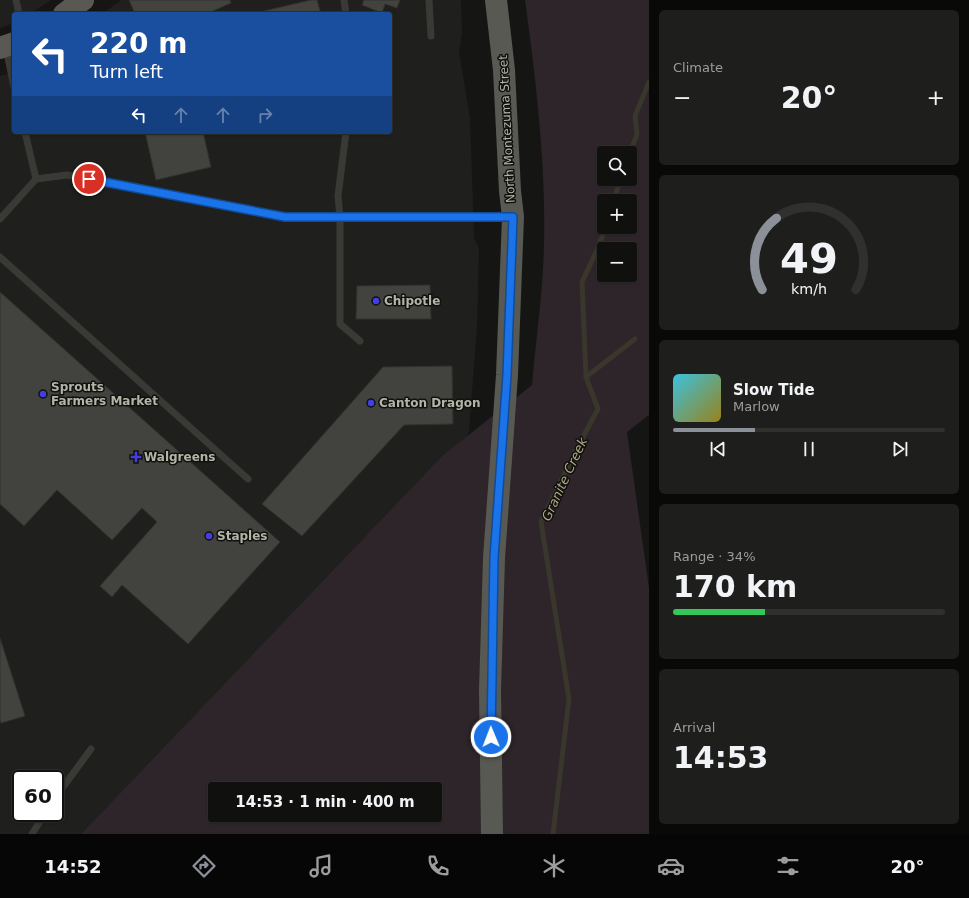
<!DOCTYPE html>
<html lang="en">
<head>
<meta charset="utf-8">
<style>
  :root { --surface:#10100f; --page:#1e1e1d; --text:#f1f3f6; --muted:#9c9d9e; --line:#30302f; --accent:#8c9099 }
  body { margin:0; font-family:"DejaVu Sans",sans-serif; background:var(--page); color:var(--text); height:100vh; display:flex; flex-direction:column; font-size:15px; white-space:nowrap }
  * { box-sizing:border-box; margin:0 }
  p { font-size:13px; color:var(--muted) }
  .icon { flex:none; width:22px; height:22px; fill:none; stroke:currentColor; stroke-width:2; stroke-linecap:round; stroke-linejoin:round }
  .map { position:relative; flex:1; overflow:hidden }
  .panel { display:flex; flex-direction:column; gap:10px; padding:10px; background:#090908; width:320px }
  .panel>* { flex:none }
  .banner { position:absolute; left:12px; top:12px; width:380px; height:122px; border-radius:4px; box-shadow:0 1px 3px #0004,0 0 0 1px var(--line); background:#1a4fa0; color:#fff; overflow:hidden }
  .buttons { position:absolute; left:597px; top:146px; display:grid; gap:8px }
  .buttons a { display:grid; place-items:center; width:40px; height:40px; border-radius:4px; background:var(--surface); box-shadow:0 1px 3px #0004,0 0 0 1px var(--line); font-size:20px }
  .speed { position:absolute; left:12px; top:770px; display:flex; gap:8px; font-size:20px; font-weight:700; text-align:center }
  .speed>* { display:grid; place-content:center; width:52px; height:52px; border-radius:50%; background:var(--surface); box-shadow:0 1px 3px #0004,0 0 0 1px var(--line); line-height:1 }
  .speed .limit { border:2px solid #111; border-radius:6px; background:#fff; color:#111 }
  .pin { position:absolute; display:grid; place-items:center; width:34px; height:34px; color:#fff; margin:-17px; border:2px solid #fff; border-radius:50%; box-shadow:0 1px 4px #0007 }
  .me { position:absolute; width:44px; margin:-22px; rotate:359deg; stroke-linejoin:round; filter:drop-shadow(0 0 3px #0008) }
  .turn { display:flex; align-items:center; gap:14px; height:84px; padding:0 12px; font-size:18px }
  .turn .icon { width:52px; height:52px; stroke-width:2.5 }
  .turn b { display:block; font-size:28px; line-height:34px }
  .lanes { display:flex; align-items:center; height:38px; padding:0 12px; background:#0003; justify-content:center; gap:20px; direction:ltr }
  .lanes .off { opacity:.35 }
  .big { font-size:30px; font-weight:800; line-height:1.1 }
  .panel .card { flex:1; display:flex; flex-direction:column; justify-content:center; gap:6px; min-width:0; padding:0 14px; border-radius:6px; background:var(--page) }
  .panel .dial { align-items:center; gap:0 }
  .dial svg { height:104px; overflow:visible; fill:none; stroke:var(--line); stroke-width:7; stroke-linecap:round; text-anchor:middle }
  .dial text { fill:var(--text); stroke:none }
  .song { display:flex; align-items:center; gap:12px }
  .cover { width:48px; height:48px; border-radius:6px; background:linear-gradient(135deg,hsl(190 70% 55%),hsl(50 70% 35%)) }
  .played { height:4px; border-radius:2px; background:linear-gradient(90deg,var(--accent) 30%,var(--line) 30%) }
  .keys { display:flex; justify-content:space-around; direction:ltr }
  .heat { display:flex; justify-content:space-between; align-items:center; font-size:22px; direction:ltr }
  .charge { height:6px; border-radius:3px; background:linear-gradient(90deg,#34c759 34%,var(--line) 0) }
  .trip { position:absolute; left:208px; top:782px; width:234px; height:40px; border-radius:4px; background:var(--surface); box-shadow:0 1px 3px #0004,0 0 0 1px var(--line); font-weight:800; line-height:40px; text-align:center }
  .tab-bar { display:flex; height:64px; justify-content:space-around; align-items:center; background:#060606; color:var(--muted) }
  .tab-bar .icon { width:28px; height:28px }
  .tab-bar .selected { color:var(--accent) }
  .tab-bar b { font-size:18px; color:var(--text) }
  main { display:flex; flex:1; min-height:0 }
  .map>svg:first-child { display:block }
</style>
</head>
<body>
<main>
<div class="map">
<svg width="649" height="834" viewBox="0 0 649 834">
  <rect width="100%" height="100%" fill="#151614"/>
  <g fill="#1f201d" fill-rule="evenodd">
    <path d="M0,0H51L30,14H14V23L0,28Z"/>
    <path d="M121,0H461L462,33L459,52L470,118L474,238L479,249L477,326L469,431L460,458L442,456L81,834H0V76L14,72V132H390V14H102ZM21,779H55V813H21Z"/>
  </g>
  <path fill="#2d2529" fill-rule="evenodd" d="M525,0H649V415L627,432L649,588V834H81L442,456L532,385C536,339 543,292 544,245C546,163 536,81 525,0ZM604,153H630V179H604ZM604,201H630V227H604ZM604,249H630V275H604ZM215,789H435V815H215Z"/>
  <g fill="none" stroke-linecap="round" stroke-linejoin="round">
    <g stroke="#39362b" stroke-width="5">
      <path d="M630,153L637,134L635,116L649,82"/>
      <path d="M614,201L620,179"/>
      <path d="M586,377L635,339"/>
      <path d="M553,834L569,699L541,522L576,450L598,409L586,377L582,282L597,250L606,227"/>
    </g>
  </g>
  <g fill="#42433e" stroke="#30322e">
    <path d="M129,0H230L231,3L206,14H135Z"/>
    <path d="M311,0H317L321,14H251Z"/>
    <path d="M364,0H400L397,8L385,4L382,13L362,5Z"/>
    <path d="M145,132H203L211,167L156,180Z"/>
    <path d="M430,285L431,319H356L357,286Z"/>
    <path d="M0,292L280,542L188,644L122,585L112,597L100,586L157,522L142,508L112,540L57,490L24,526L0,504Z"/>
    <path d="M452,366L453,424L404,425L302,536L262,504L383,367Z"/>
    <path d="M0,638L25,716L1,723L0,720Z"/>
  </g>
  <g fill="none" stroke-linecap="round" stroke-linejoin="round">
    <g stroke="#393a35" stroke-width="7">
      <path d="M16,0L19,14"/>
      <path d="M344,0L346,14"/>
      <path d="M429,0L431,36"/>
      <path d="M6,48L14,87"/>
      <path d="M25,132L36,179L67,175L285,217H511"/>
      <path d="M346,132L338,196L340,217V324L360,341"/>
      <path d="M0,219L36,179"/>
      <path d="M0,257L248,479"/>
      <path d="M55,798L91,749"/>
      <path d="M32,834L45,813"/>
    </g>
    <g stroke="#585952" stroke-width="22">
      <path d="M64,14L83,0"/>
      <path d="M0,48L14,43"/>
      <path d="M492,834L490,690L494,558L507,375L513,217L510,191L504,70L496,0"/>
    </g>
  </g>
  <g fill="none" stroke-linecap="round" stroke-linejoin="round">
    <defs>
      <path id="route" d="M89,179L285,217H513L507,375L494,558L491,737"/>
    </defs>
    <use href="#route" stroke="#114b97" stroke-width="10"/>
    <use href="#route" stroke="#1a73e8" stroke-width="7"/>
  </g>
  <g fill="#433ee4" stroke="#10110f" stroke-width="1.5">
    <circle cx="376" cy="301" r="4"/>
    <circle cx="43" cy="394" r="4"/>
    <circle cx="371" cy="403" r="4"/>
    <path d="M134 451h4v4h4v4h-4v4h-4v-4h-4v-4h4z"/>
    <circle cx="209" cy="536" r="4"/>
  </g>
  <g text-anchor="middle" stroke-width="3" stroke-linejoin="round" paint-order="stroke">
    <g font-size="12" fill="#b4b5a7" stroke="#10110f">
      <text transform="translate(507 129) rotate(-93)" y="4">North Montezuma Street</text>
    </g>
    <g font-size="12" font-weight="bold" fill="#b4b5a7" stroke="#10110f" text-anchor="start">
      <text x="384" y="305">Chipotle</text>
      <text x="51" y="391">Sprouts<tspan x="51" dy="14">Farmers Market</tspan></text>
      <text x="379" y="407">Canton Dragon</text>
      <text x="144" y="461">Walgreens</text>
      <text x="217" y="540">Staples</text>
    </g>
    <g font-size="13" font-style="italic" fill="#aea680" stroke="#10110f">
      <text transform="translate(564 479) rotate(-65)" y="5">Granite Creek</text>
    </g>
  </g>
</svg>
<div class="buttons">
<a><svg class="icon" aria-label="search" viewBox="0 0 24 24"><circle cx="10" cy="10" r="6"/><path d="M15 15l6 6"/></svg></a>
<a>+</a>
<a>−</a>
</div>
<div class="speed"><div class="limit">60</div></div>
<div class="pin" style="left:89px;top:179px;background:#d93025"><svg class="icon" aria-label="arrive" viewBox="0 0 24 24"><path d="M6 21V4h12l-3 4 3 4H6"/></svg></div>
<svg class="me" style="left:491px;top:737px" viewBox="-20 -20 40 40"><circle r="17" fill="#1a73e8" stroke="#fff" stroke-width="3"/><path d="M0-11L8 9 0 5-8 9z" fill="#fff"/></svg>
<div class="trip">14:53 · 1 min · 400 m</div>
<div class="banner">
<div class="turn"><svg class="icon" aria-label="left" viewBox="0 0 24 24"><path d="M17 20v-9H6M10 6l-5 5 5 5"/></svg><div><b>220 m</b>Turn left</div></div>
<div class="lanes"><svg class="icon" aria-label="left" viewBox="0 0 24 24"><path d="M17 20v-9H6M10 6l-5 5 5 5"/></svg><svg class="icon off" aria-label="ahead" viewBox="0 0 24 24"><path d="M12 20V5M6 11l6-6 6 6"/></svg><svg class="icon off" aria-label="ahead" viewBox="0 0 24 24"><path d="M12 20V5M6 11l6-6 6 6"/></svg><svg class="icon off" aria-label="right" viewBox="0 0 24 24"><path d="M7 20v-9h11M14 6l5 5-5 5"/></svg></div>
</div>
</div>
<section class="panel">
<div class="card"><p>Climate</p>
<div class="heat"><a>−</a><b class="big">20°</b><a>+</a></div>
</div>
<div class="card dial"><svg viewBox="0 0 100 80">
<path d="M14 69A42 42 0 1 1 86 69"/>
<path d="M14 69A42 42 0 0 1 25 14" stroke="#8c9099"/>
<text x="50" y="56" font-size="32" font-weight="700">49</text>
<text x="50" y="72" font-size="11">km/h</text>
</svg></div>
<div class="card">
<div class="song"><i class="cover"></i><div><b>Slow Tide</b><p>Marlow</p></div></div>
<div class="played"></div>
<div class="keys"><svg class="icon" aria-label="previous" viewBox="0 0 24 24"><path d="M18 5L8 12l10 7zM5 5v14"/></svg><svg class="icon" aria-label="pause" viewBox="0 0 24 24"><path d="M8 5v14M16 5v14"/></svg><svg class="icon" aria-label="next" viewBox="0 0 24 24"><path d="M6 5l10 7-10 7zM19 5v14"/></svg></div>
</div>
<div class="card"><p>Range · 34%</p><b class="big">170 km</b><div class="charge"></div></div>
<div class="card"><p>Arrival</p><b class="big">14:53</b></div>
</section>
</main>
<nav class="tab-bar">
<b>14:52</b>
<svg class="icon selected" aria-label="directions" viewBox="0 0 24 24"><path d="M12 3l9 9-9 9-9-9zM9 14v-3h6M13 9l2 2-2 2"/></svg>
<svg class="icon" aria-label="music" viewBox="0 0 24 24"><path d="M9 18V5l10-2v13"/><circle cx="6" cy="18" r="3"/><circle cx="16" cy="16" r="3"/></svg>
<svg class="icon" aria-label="phone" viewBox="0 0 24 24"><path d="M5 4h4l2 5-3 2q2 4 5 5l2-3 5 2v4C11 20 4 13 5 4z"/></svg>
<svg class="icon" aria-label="climate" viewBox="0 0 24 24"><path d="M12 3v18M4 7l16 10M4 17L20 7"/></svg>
<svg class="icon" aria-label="car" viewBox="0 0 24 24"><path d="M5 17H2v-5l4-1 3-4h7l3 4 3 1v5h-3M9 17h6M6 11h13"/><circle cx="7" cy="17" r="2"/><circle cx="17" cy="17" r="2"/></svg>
<svg class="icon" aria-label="filters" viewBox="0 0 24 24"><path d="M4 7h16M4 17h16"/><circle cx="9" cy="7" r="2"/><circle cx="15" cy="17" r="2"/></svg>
<b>20°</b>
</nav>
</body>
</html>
